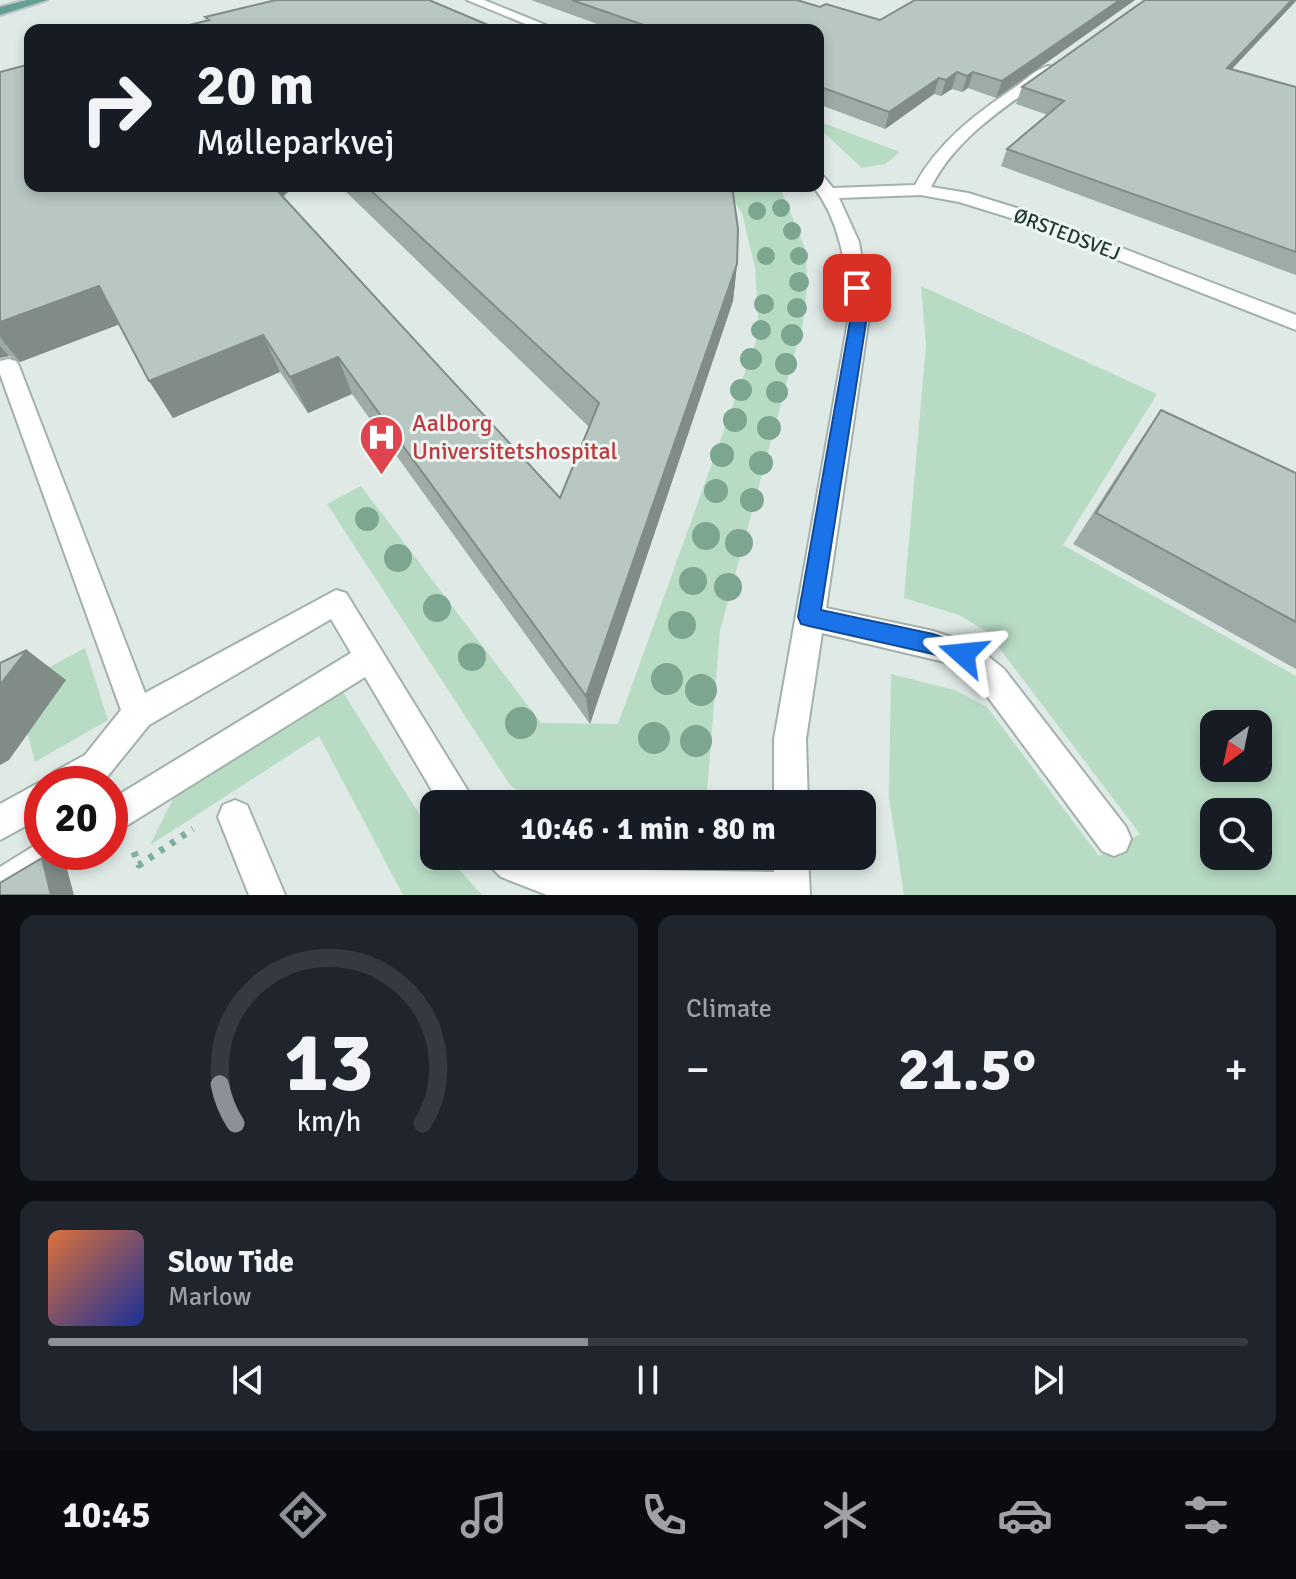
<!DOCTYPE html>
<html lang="en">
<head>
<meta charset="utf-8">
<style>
  :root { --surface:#171b24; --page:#20242c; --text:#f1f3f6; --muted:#9ea1a6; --line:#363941; --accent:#8c9099 }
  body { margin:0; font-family:Signika,sans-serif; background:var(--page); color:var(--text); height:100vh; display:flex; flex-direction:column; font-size:30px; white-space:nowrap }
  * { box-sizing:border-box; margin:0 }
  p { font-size:26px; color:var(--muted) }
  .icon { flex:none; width:44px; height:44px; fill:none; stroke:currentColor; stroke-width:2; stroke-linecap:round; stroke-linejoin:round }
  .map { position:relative; height:895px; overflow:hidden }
  .panel { display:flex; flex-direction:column; gap:20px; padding:20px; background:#0d0f14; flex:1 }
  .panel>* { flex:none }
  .guide { position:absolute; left:24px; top:24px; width:800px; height:168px; border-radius:16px; box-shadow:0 4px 12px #0003; background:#171b24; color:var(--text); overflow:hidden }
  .needle { width:52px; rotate:213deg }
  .controls { position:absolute; left:1200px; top:710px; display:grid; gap:16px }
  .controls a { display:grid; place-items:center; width:72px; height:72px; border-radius:16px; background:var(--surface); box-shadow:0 4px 12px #0003; font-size:40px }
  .speed { position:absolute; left:24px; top:766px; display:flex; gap:16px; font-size:40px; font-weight:700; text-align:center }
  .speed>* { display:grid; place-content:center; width:104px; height:104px; border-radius:50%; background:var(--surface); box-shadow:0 4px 12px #0003; line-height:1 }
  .speed .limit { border:12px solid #d22; background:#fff; color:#111 }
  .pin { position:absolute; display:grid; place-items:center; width:68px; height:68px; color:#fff; margin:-34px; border-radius:16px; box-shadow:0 4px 12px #0006 }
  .me { position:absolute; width:88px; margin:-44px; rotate:288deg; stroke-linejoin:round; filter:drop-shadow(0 0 6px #0008) }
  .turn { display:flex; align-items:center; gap:28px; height:168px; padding:0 40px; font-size:36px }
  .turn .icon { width:104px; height:104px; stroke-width:2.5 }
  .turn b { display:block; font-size:56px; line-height:68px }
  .big { font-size:60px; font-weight:700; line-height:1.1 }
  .panel .card { flex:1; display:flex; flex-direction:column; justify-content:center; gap:12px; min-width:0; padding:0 28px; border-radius:16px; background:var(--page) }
  .panel .dial { align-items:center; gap:0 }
  .dial svg { height:208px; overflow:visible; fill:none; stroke:var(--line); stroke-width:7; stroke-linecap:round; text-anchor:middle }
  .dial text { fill:var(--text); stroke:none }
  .song { display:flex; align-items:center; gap:24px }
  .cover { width:96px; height:96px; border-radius:12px; background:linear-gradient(135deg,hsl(20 70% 55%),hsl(230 70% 35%)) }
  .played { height:8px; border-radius:4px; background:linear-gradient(90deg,var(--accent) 45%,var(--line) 45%) }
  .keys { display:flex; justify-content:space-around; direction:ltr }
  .heat { display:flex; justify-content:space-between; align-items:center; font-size:44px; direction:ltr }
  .panel .tiles { flex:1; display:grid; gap:20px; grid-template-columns:1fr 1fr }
  .card:last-child { grid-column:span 2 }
  .trip { position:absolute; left:420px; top:790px; width:456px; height:80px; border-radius:16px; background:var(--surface); box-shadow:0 4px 12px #0003; font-weight:700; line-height:80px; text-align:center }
  .tab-bar { display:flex; height:128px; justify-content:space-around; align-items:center; background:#090b0e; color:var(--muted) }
  .tab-bar .icon { width:56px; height:56px }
  .tab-bar .current { color:var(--accent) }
  .tab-bar b { font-size:36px; color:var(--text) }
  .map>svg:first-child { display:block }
</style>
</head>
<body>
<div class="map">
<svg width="1296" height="895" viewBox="0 0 1296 895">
  <rect width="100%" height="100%" fill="#dfeae6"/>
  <g fill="#b8dbc4" fill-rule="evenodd">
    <path d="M818,121L900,152L885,164L862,168L818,127Z"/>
    <path d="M724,186L780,187L806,251L807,287L803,322L720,631L706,804H537L510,785L327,504L361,486L541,723L618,724L759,333L755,267L742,213Z"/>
    <path d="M921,286L1157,394L1063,545L1296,676V895H904L889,797L891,674L955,690L987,707L1099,856L1140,834L987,632L959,615L904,598L926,345ZM1214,724H1258V768H1214ZM1214,812H1258V856H1214Z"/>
    <path d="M85,648L108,720L35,762L15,686Z"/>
    <path d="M343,692L434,838V856H447L482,895H403L319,736L150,845L173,799Z"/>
  </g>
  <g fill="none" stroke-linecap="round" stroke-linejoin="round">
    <defs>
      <g id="minor">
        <path d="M467,0H484L558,30H540Z"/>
        <path d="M1048,66L1053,67V73C1008,105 957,136 931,187L968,193L1023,210L1296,315V330L1011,218L959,202L921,195L839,198L859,242L870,310L826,608L933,631L973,644L1004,669L1126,827L1131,839L1126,851L1114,856L1102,851L982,689L953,664L822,633L806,739L808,804H774V739L850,310C846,266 841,222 813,186H818V176L824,177L833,188L915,185C938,142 977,113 1017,86C1026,79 1037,69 1048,66Z"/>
        <path d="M8,359L16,361L19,366L145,693L336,590L346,593L476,804H440L365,677L110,836V800L351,653L331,619L149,725L107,777L97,784H50L54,772L85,755L121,710L0,374V361Z"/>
        <path d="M42,781L48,784H42V817L0,840V804Z"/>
        <path d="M235,800L247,805L285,895H249L218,817L223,805Z"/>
        <path d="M42,841V852H74L69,864L20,895H0V867Z"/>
        <path d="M487,856H537L574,869L774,872V856H808L810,895H547L501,877L492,868Z"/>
      </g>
      <path id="major" d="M27,0H47L0,15V7Z"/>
    </defs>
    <use href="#minor" stroke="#a2b1ad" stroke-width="4"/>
    <use href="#major" stroke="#bcc4c2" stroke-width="4"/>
    <path stroke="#80ada1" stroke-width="7" stroke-dasharray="5 8" stroke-linecap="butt" d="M134,852L139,865L193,829"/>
    <use href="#minor" fill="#fff" fill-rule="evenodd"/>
    <use href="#major" fill="#659e93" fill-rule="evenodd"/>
  </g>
  <g fill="#7da690">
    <circle cx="781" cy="208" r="9"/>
    <circle cx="757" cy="211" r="9"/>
    <circle cx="792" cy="231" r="9"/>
    <circle cx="766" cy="256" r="9"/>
    <circle cx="799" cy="256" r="9"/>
    <circle cx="799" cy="282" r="10"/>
    <circle cx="764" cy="304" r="10"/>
    <circle cx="797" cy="308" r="10"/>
    <circle cx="761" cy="330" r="10"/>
    <circle cx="792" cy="335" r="11"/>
    <circle cx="751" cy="359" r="11"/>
    <circle cx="786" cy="364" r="11"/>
    <circle cx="741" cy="390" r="11"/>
    <circle cx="777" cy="392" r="11"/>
    <circle cx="735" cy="420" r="12"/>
    <circle cx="769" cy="428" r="12"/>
    <circle cx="722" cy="455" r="12"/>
    <circle cx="761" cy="463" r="12"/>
    <circle cx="716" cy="491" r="12"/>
    <circle cx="752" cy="500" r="12"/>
    <circle cx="367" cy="519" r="12"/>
    <circle cx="706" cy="536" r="14"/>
    <circle cx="739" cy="543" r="14"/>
    <circle cx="398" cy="558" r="14"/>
    <circle cx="693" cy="581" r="14"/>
    <circle cx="728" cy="587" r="14"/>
    <circle cx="437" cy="608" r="14"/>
    <circle cx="682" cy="625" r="14"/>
    <circle cx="472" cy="657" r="14"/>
    <circle cx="667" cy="679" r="16"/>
    <circle cx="701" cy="690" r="16"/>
    <circle cx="521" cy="723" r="16"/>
    <circle cx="654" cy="738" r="16"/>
    <circle cx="696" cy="741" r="16"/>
  </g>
  <g fill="#9eaba7">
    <path d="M531,0H797L820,7L880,20L915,0H1135L996,98L968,88L962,92L952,89L941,96L934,94L885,129L818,104V30H614Z"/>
    <path d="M1232,69L1296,87V275L1001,166L1007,149L1048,115L1016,104L1022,87Z"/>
    <path d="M0,72L30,186H294L283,197L560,498L589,427L340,186H732L737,264L733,301L590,724L352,394L308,413L280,372L173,418L119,324L20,362L9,356L0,358Z"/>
    <path d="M1161,410L1296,473V669L1073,544L1139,442Z"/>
  </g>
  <g fill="#818b88">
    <path d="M1120,0H1135L996,98L1002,81Z"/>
    <path d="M1292,0H1296V1L1218,84L1227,68Z"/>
    <path d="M957,72L952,89L941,96L946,80Z"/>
    <path d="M973,72L968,88L962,92L967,76Z"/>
    <path d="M939,78L934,94L885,129L889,112Z"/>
    <path d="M265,186H294L273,206Z"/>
    <path d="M737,264L733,301L590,724L586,696Z"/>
    <path d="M99,286L123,323L20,362L0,337V322Z"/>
    <path d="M263,335L280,372L173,418L149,381Z"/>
    <path d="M0,346L9,356L0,358Z"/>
    <path d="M338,357L352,394L308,413L290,377Z"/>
    <path d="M27,650L66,680L9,760L0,765V685Z"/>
    <path d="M42,858L67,869L74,895H51Z"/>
  </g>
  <g fill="#b8c7c2" stroke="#818b88" stroke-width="2">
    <path d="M276,0H429L500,30H170L209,20L205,17Z"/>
    <path d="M572,0H797L820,7L826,4L880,20L915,0H1120L1002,81L973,72L967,76L957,72L946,80L939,78L889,112L818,86V30H658Z"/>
    <path d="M1145,0H1292L1227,68L1296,87V252L1007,149L1064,101L1022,87Z"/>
    <path d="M30,64V186H273L560,498L599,403L366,186H732L738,229L737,264L586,696L338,357L290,377L263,335L149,381L99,286L0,322V72Z"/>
    <path d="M1161,410L1296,473V622L1096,513Z"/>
    <path d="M27,650L0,685V663Z"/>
    <path d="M42,858L51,895H0V883Z"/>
  </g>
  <path fill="#1a73e8" stroke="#114b97" stroke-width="2" d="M857,283L865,288L868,310L821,610L933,634L971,647L974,654L971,662L963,665L933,654L809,626L801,624L798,617L852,310L850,288Z"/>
  <defs>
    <symbol id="hospital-pin" viewBox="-11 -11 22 30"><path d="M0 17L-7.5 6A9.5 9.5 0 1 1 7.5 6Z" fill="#e0444e" stroke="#eff7f3"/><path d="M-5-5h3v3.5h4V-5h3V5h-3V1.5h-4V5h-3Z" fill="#fff"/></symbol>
  </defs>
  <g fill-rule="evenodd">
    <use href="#hospital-pin" x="356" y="412" width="51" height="69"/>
  </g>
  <g text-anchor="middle" stroke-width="6" stroke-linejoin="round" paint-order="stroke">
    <g font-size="20" fill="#213934" stroke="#eff7f3">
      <text transform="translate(1067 234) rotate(21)" y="7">ØRSTEDSVEJ</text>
    </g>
    <g font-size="24" fill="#be3a42" stroke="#eff7f3" text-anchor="start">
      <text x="412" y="431">Aalborg<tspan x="412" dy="28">Universitetshospital</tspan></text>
    </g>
  </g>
</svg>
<div class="controls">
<a><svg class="needle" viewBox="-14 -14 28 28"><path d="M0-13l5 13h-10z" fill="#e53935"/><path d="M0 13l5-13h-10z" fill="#9ea1a6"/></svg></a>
<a><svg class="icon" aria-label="search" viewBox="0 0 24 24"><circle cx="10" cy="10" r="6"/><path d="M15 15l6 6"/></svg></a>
</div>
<div class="speed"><div class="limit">20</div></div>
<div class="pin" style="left:857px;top:288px;background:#d93025"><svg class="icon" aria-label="arrive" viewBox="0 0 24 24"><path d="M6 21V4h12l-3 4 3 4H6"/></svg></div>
<svg class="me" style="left:963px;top:654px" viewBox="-20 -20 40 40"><path d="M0-17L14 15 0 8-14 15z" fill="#1a73e8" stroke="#fff" stroke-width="4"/></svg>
<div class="trip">10:46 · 1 min · 80 m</div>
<div class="guide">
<div class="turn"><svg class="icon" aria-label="right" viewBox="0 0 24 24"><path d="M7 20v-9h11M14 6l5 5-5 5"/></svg><div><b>20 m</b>Mølleparkvej</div></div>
</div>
</div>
<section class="panel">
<div class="tiles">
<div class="card dial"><svg viewBox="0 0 100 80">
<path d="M14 69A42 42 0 1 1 86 69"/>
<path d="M14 69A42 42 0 0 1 8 54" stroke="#8c9099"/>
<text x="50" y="56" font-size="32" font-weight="700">13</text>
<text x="50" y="72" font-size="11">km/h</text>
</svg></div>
<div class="card"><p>Climate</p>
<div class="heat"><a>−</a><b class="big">21.5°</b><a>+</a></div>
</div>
<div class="card">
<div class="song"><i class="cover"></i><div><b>Slow Tide</b><p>Marlow</p></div></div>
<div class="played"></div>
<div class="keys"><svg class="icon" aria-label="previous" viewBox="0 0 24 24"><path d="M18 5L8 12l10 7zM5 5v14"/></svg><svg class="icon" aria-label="pause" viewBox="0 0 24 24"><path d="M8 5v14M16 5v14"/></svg><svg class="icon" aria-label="next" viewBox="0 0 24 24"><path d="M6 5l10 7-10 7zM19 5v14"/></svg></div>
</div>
</div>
</section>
<nav class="tab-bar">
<b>10:45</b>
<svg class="icon current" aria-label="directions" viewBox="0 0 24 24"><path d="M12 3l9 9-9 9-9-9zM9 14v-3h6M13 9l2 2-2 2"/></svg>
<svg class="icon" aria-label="music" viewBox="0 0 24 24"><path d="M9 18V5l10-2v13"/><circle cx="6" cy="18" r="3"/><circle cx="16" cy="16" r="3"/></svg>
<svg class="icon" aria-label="phone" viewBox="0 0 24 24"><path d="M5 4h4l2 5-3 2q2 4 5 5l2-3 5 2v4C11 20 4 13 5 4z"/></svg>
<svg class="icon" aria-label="climate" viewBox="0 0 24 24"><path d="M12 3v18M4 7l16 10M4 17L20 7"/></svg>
<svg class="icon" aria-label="car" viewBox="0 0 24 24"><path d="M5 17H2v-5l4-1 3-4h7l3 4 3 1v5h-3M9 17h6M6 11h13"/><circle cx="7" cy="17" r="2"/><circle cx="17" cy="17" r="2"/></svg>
<svg class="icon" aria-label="filters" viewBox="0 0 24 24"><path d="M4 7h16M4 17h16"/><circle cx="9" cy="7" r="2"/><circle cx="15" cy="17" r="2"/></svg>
</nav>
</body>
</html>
